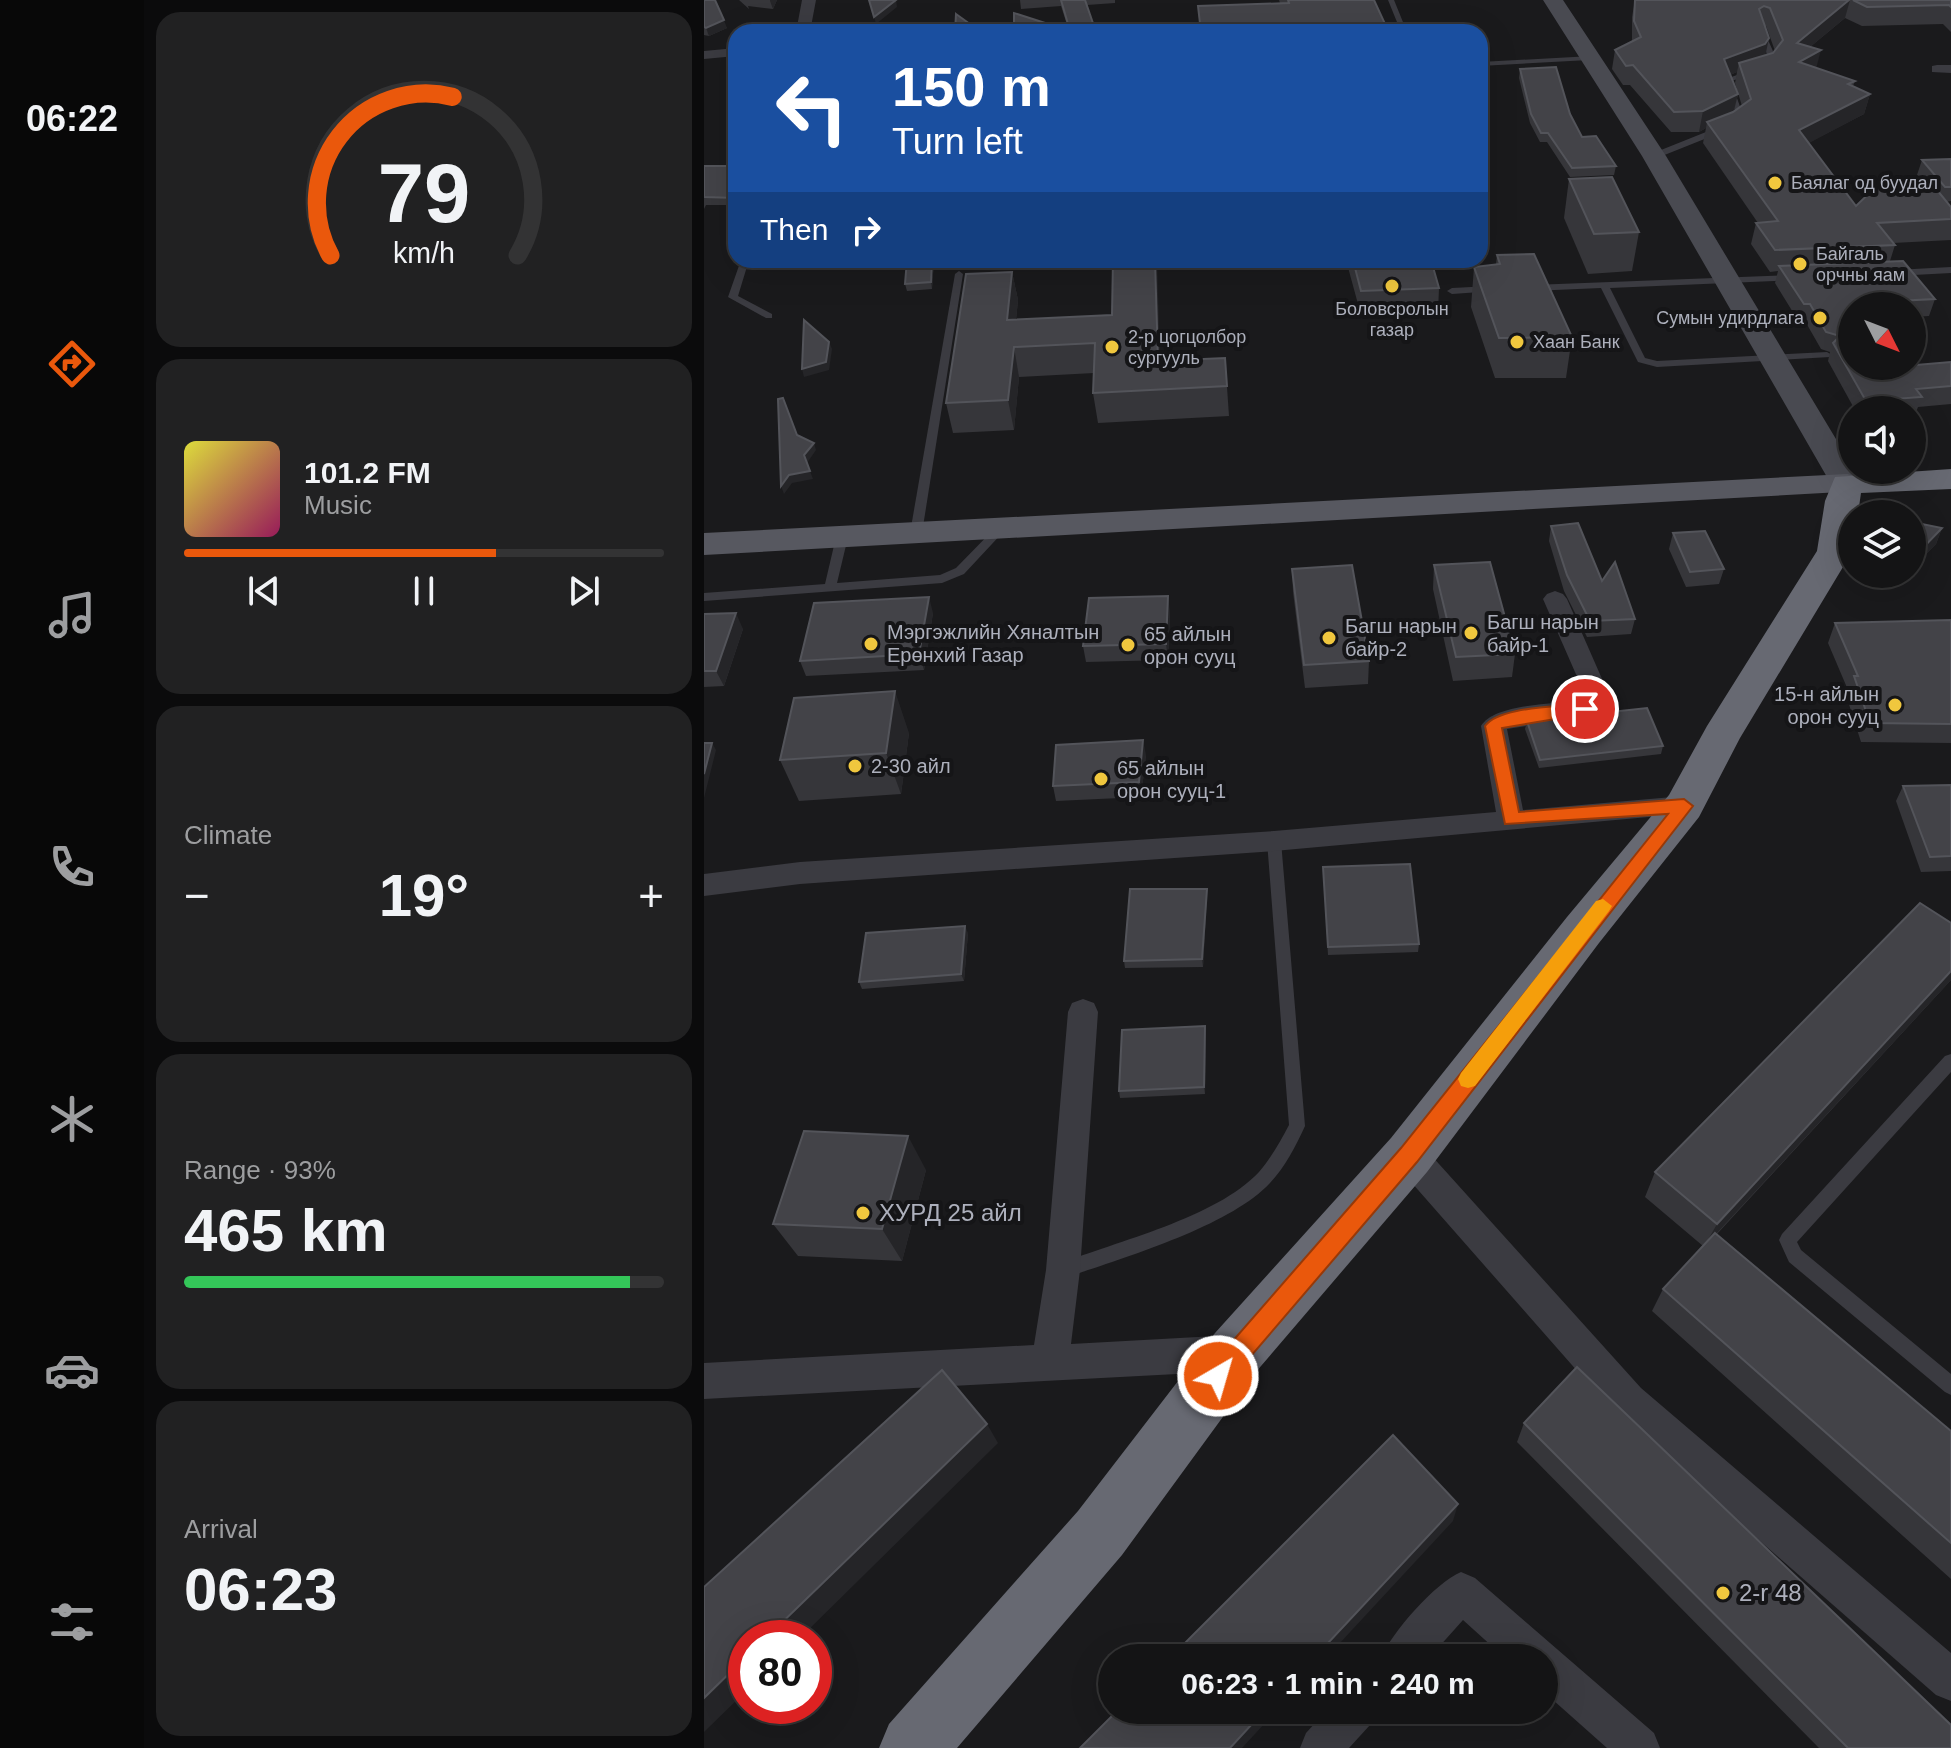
<!DOCTYPE html>
<html lang="en">
<head>
<meta charset="utf-8">
<style>
  :root { --surface:#141415; --page:#212122; --text:#f1f3f6; --muted:#9d9ea0; --line:#333334; --accent:#ea580c }
  body { margin:0; font-family:Helvetica,sans-serif; background:var(--page); color:var(--text); height:100vh; display:flex; flex-direction:column; font-size:30px; white-space:nowrap }
  * { box-sizing:border-box; margin:0 }
  p { font-size:26px; color:var(--muted) }
  .icon { flex:none; width:44px; height:44px; fill:none; stroke:currentColor; stroke-width:2; stroke-linecap:round; stroke-linejoin:round }
  .map { position:relative; flex:1; overflow:hidden }
  .sheet { display:flex; flex-direction:column; gap:12px; padding:12px; background:#0b0b0c; width:560px }
  .sheet>* { flex:none }
  .banner { position:absolute; left:24px; top:24px; width:760px; height:244px; border-radius:24px; box-shadow:0 8px 32px #0002,0 0 0 2px var(--line); background:#1a4fa0; color:#fff; overflow:hidden }
  .needle { width:52px; rotate:132deg }
  .fabs { position:absolute; left:1134px; top:292px; display:grid; gap:16px }
  .fabs a { display:grid; place-items:center; width:88px; height:88px; border-radius:50%; background:var(--surface); box-shadow:0 8px 32px #0002,0 0 0 2px var(--line); font-size:40px }
  .speed { position:absolute; left:24px; top:1620px; display:flex; gap:16px; font-size:40px; font-weight:700; text-align:center }
  .speed>* { display:grid; place-content:center; width:104px; height:104px; border-radius:50%; background:var(--surface); box-shadow:0 8px 32px #0002,0 0 0 2px var(--line); line-height:1 }
  .speed .limit { border:12px solid #d22; background:#fff; color:#111 }
  .pin { position:absolute; display:grid; place-items:center; width:68px; height:68px; color:#fff; margin:-34px; border:4px solid #fff; border-radius:50%; box-shadow:0 2px 8px #0007 }
  .me { position:absolute; width:88px; margin:-44px; rotate:38deg; stroke-linejoin:round; filter:drop-shadow(0 0 6px #0008) }
  .turn { display:flex; align-items:center; gap:28px; height:168px; padding:0 32px; font-size:36px }
  .turn .icon { width:104px; height:104px; stroke-width:2.5 }
  .turn b { display:block; font-size:56px; line-height:68px }
  .then { display:flex; align-items:center; height:76px; padding:0 32px; background:#0003; gap:16px; font-size:30px }
  .big { font-size:60px; font-weight:700; line-height:1.1 }
  .sheet .widget { flex:1; display:flex; flex-direction:column; justify-content:center; gap:12px; min-width:0; padding:0 28px; border-radius:24px; background:var(--page) }
  .sheet .dial { align-items:center; gap:0 }
  .dial svg { height:208px; overflow:visible; fill:none; stroke:var(--line); stroke-width:7; stroke-linecap:round; text-anchor:middle }
  .dial text { fill:var(--text); stroke:none }
  .song { display:flex; align-items:center; gap:24px }
  .cover { width:96px; height:96px; border-radius:12px; background:linear-gradient(135deg,hsl(60 70% 55%),hsl(330 70% 35%)) }
  .played { height:8px; border-radius:4px; background:linear-gradient(90deg,var(--accent) 65%,var(--line) 65%) }
  .keys { display:flex; justify-content:space-around; direction:ltr }
  .heat { display:flex; justify-content:space-between; align-items:center; font-size:44px; direction:ltr }
  .charge { height:12px; border-radius:6px; background:linear-gradient(90deg,#34c759 93%,var(--line) 0) }
  .trip { position:absolute; left:394px; top:1644px; width:460px; height:80px; border-radius:40px; background:var(--surface); box-shadow:0 8px 32px #0002,0 0 0 2px var(--line); font-weight:700; line-height:80px; text-align:center }
  main { display:flex; flex:1; min-height:0 }
  .dock { display:flex; flex-direction:column; width:144px; justify-content:space-around; align-items:center; background:#080808; color:var(--muted) }
  .dock .icon { width:56px; height:56px }
  .dock .on { color:var(--accent) }
  .dock b { font-size:36px; color:var(--text) }
  .map>svg:first-child { display:block }
</style>
</head>
<body>
<main>
<nav class="dock">
<b>06:22</b>
<svg class="icon on" aria-label="directions" viewBox="0 0 24 24"><path d="M12 3l9 9-9 9-9-9zM9 14v-3h6M13 9l2 2-2 2"/></svg>
<svg class="icon" aria-label="music" viewBox="0 0 24 24"><path d="M9 18V5l10-2v13"/><circle cx="6" cy="18" r="3"/><circle cx="16" cy="16" r="3"/></svg>
<svg class="icon" aria-label="phone" viewBox="0 0 24 24"><path d="M5 4h4l2 5-3 2q2 4 5 5l2-3 5 2v4C11 20 4 13 5 4z"/></svg>
<svg class="icon" aria-label="climate" viewBox="0 0 24 24"><path d="M12 3v18M4 7l16 10M4 17L20 7"/></svg>
<svg class="icon" aria-label="car" viewBox="0 0 24 24"><path d="M5 17H2v-5l4-1 3-4h7l3 4 3 1v5h-3M9 17h6M6 11h13"/><circle cx="7" cy="17" r="2"/><circle cx="17" cy="17" r="2"/></svg>
<svg class="icon" aria-label="filters" viewBox="0 0 24 24"><path d="M4 7h16M4 17h16"/><circle cx="9" cy="7" r="2"/><circle cx="15" cy="17" r="2"/></svg>
</nav>
<section class="sheet">
<div class="widget dial"><svg viewBox="0 0 100 80">
<path d="M14 69A42 42 0 1 1 86 69"/>
<path d="M14 69A42 42 0 0 1 61 8" stroke="#ea580c"/>
<text x="50" y="56" font-size="32" font-weight="700">79</text>
<text x="50" y="72" font-size="11">km/h</text>
</svg></div>
<div class="widget">
<div class="song"><i class="cover"></i><div><b>101.2 FM</b><p>Music</p></div></div>
<div class="played"></div>
<div class="keys"><svg class="icon" aria-label="previous" viewBox="0 0 24 24"><path d="M18 5L8 12l10 7zM5 5v14"/></svg><svg class="icon" aria-label="pause" viewBox="0 0 24 24"><path d="M8 5v14M16 5v14"/></svg><svg class="icon" aria-label="next" viewBox="0 0 24 24"><path d="M6 5l10 7-10 7zM19 5v14"/></svg></div>
</div>
<div class="widget"><p>Climate</p>
<div class="heat"><a>−</a><b class="big">19°</b><a>+</a></div>
</div>
<div class="widget"><p>Range · 93%</p><b class="big">465 km</b><div class="charge"></div></div>
<div class="widget"><p>Arrival</p><b class="big">06:23</b></div>
</section>
<div class="map">
<svg width="1247" height="1748" viewBox="0 0 1247 1748">
  <rect width="100%" height="100%" fill="#1a1a1c"/>
  <g fill="none" stroke-linecap="round" stroke-linejoin="round">
    <g fill="#3b3b41" fill-rule="evenodd">
      <path d="M684,0H690L703,32H697Z"/>
      <path d="M1056,32L1061,33L1072,58L1064,70L1027,81L1040,118L1023,130L953,158H947V154L1017,126L1033,115L1019,80L1058,66L1064,58Z"/>
      <path d="M888,56L885,60L776,66V62Z"/>
      <path d="M37,260H45L34,296L68,314V318H62L24,297Z"/>
      <path d="M1247,267V273L1191,276L1187,273L1191,270Z"/>
      <path d="M255,271L259,274L218,533L212,536L206,533L251,274Z"/>
      <path d="M1091,275L1094,276V280L906,288L941,358L953,361L1123,352L1128,355L1126,357L953,367L934,362L897,288L828,291L823,288L828,285Z"/>
      <path d="M787,286L792,289L790,291L748,294L743,291L748,288Z"/>
      <path d="M297,525L303,528L301,530L260,574L238,583L0,601V593L121,584L132,537L138,534L144,537L133,583L236,575L252,568L293,526Z"/>
      <path d="M570,836L577,841L601,1126C592,1146 581,1167 566,1183C525,1227 418,1258 361,1278L355,1276L352,1270L355,1264C413,1241 512,1218 555,1172C567,1158 576,1142 585,1125L563,841Z"/>
      <path d="M1247,1054V1072L1093,1242L1097,1250L1247,1374V1395L1241,1392L1085,1262L1075,1240L1078,1234L1241,1056Z"/>
    </g>
    <g fill="#3b3b41" fill-rule="evenodd">
      <path d="M98,0H112L106,32H92Z"/>
      <path d="M32,48V56L0,59V51Z"/>
      <path d="M1233,65H1247V73L1228,72V66Z"/>
      <path d="M851,591L859,594L863,599L902,688V700L890,715L803,729L819,810L980,796L989,799L993,806L989,813L570,851L96,884L0,896V874L96,862L570,831L792,812L777,726C790,704 848,704 874,701L878,688L839,599L843,594Z"/>
      <path d="M379,999L390,1003L394,1012L376,1270L367,1344L530,1335L543,1340L548,1353L543,1366L530,1371L0,1399V1363L330,1345L342,1270L364,1012L368,1003Z"/>
      <path d="M705,1140L717,1144L937,1388L1247,1653V1701L1232,1695L911,1414L693,1166L689,1155L693,1144Z"/>
      <path d="M757,1572L771,1578L950,1733L956,1748H903L840,1692V1658H801L759,1620L725,1658H677C688,1632 731,1583 757,1572Z"/>
      <path d="M623,1710H672L666,1725L645,1748H596L602,1733Z"/>
    </g>
    <path fill="#494a51" fill-rule="evenodd" d="M839,0H859L962,156L1159,484L1154,491L1143,494L1132,491L1127,484L938,156Z"/>
    <path fill="#575860" fill-rule="evenodd" d="M1143,474L1155,477L1160,484L1155,491L0,555V533Z"/>
    <path fill="#676972" fill-rule="evenodd" d="M1247,469V489L1157,493L1154,514H1148V552L1036,738L995,817L895,943L723,1172L551,1373L418,1555L253,1748H175L185,1724L374,1511L511,1333L687,1138L863,917L965,795L1003,726L1113,551L1121,501L1131,477Z"/>
  </g>
  <g fill="#36363a" fill-rule="evenodd">
    <path d="M0,0L23,28L5,36L0,35Z"/>
    <path d="M35,0H73L69,9L44,6L45,9Z"/>
    <path d="M316,0H411V3L383,5L392,32L365,31L357,6L317,9Z"/>
    <path d="M575,0H623L682,26L681,32H496L494,6L576,3Z"/>
    <path d="M931,0H1247V32L1239,24L1158,26L1141,18L1106,47L1112,68L1151,81L1149,86L1166,94L1160,114L1104,143L1152,206L1224,188L1213,175L1218,160L1247,159V201L1242,202L1247,207V240L1189,243L1191,245L1186,261L1231,299L1225,316L1208,317V306H1148L1212,365L1247,362V404L1214,407L1211,415L1208,416V410H1151L1124,361L1126,352L1117,349L1101,321L1095,322L1071,283L1074,271L1066,272L1047,244L1052,223H1054L999,143L1002,128L995,132H967L926,85H919L908,69L911,50L928,42V17ZM1062,26L1071,51L1069,53L1061,56ZM1033,72L1031,83L1038,106L1030,112L1034,94L1026,75Z"/>
    <path d="M816,69L866,114L878,137L912,166L910,175L866,177L843,142H836L826,123L815,78Z"/>
    <path d="M0,166H32V205H2L0,209Z"/>
    <path d="M865,179L935,232L928,271L884,274L860,218Z"/>
    <path d="M793,255L868,337L862,378H791L767,307L770,267L792,264Z"/>
    <path d="M203,260H230L228,289L203,291L201,284Z"/>
    <path d="M642,260H727L735,288L734,312L657,315Z"/>
    <path d="M308,272L314,300L312,320L456,361L521,358L525,416L394,423L389,393L390,373L315,377L310,430L249,433L242,403Z"/>
    <path d="M1208,522L1238,528L1232,544L1210,566H1208Z"/>
    <path d="M847,526L931,619L927,634L883,637L860,591L845,541Z"/>
    <path d="M969,533L1020,569L1015,584L982,587L965,549Z"/>
    <path d="M730,565L811,654L808,677L749,681L729,589Z"/>
    <path d="M588,569L665,661L664,684L601,688L589,592Z"/>
    <path d="M466,612L464,660L382,662L379,646Z"/>
    <path d="M229,613L220,670L102,676L96,661Z"/>
    <path d="M0,614L39,629L20,686L0,687Z"/>
    <path d="M1247,620V743L1157,742L1142,695L1144,690L1124,643L1131,623Z"/>
    <path d="M823,721L959,746L957,754L835,768L821,729Z"/>
    <path d="M205,733L197,794L95,801L76,760Z"/>
    <path d="M442,755L437,797L352,801L349,786Z"/>
    <path d="M1247,785V871L1217,872L1192,801L1199,786Z"/>
    <path d="M619,868L715,944L714,952L624,955Z"/>
    <path d="M503,896L499,967L421,968L420,961Z"/>
    <path d="M1247,923V980L1013,1234L1247,1431V1579L948,1311L959,1289L999,1246L941,1197L951,1172Z"/>
    <path d="M264,933L260,981L158,989L155,982Z"/>
    <path d="M502,1033L501,1094L416,1098L415,1091Z"/>
    <path d="M222,1170L198,1261L94,1256L69,1224Z"/>
    <path d="M820,1423L1247,1748H1115L813,1442Z"/>
  </g>
  <g fill="#252528">
    <path d="M66,0H73L69,9L66,1Z"/>
    <path d="M192,0L193,7L172,24L170,17Z"/>
    <path d="M1145,0H1146L1141,18L1088,62L1093,43Z"/>
    <path d="M20,20L23,28L5,36L2,28Z"/>
    <path d="M1065,38L1061,57L1035,63L1033,72L1016,79L1020,59Z"/>
    <path d="M1117,50L1112,69L1095,62Z"/>
    <path d="M1034,94L1029,114L1003,122L1002,128L995,132L999,111Z"/>
    <path d="M1166,94L1160,114L1090,151L1095,130Z"/>
    <path d="M228,260H230L228,289L227,282Z"/>
    <path d="M451,260H453L457,391L454,361Z"/>
    <path d="M308,272L314,300L309,350L303,320Z"/>
    <path d="M125,342L128,349L125,370L100,377L98,369Z"/>
    <path d="M310,347L315,377L310,430L304,400Z"/>
    <path d="M110,443L112,450L103,463L100,455Z"/>
    <path d="M106,471L109,479L88,483L80,494L77,486L85,475Z"/>
    <path d="M1238,528L1232,544L1210,566L1216,551Z"/>
    <path d="M464,596L466,612L464,660L462,644Z"/>
    <path d="M225,597L229,613L220,670L215,654Z"/>
    <path d="M32,613L39,629L20,686L12,671Z"/>
    <path d="M191,691L205,733L197,794L182,753Z"/>
    <path d="M439,740L442,755L437,797L435,782Z"/>
    <path d="M8,743L12,750L0,798V774Z"/>
    <path d="M503,889V896L499,967L498,959Z"/>
    <path d="M261,926L264,933L260,981L257,974Z"/>
    <path d="M1247,971V980L1000,1247L1013,1224Z"/>
    <path d="M501,1026L502,1033L501,1094L500,1087Z"/>
    <path d="M204,1136L222,1170L198,1261L178,1229Z"/>
    <path d="M283,1424L294,1443L96,1638H62Z"/>
    <path d="M754,1504L749,1521L622,1658H610Z"/>
    <path d="M42,1657V1691L0,1732V1698Z"/>
    <path d="M561,1710H573L538,1748H526Z"/>
  </g>
  <g fill="#434348" stroke="#53545a" stroke-width="2">
    <path d="M0,0H11L20,20L2,28L0,27Z"/>
    <path d="M165,0H192L170,17Z"/>
    <path d="M357,0H381L392,32H310V13L366,31Z"/>
    <path d="M584,0H670L682,26L541,32H497L494,6L585,3Z"/>
    <path d="M931,0H1145L1093,43L1117,50L1095,62L1151,81L1144,84L1166,94L1095,130L1152,206L1179,180H1186L1233,190L1247,207V219L1173,223L1191,245L1071,250L1052,223L1074,221L1003,122L1029,112L1047,99L1035,63L1069,53L1079,40L1066,8L1060,6L1055,9L1065,38L1061,44L1020,59L1034,94L999,111L970,112L929,65L922,66L911,50L937,37L930,21Z"/>
    <path d="M1149,0H1247V7L1245,5L1163,7Z"/>
    <path d="M252,14L277,32H251Z"/>
    <path d="M852,67L866,114L878,137L892,136L912,166L868,168L844,133H837L827,114L816,69Z"/>
    <path d="M32,92V116L28,115L26,95Z"/>
    <path d="M1247,159V187H1241L1218,160Z"/>
    <path d="M0,166H32V198L0,197Z"/>
    <path d="M908,177L935,232L890,234L865,179Z"/>
    <path d="M830,254L868,337L795,338L770,267L796,264L793,255Z"/>
    <path d="M203,260H228L227,282L201,284Z"/>
    <path d="M409,260H451L454,361L521,358L523,386L389,393L391,343L310,347L304,400L242,403L262,274L308,272L303,320L408,315Z"/>
    <path d="M649,260H727L735,288L657,291Z"/>
    <path d="M1199,261L1231,299L1172,302L1175,306H1148V366H1208V359L1212,365L1247,362V386L1212,389L1218,397L1162,401L1129,343L1136,336L1122,332L1106,304H1100L1075,266Z"/>
    <path d="M100,320L125,342L122,362L98,369Z"/>
    <path d="M79,398L93,435L110,443L100,455L106,471L85,475L77,486L74,399Z"/>
    <path d="M1208,522L1238,528L1216,551L1208,549Z"/>
    <path d="M874,523L898,581L911,562L931,619L886,621L863,575L847,526Z"/>
    <path d="M1001,531L1020,569L986,572L969,533Z"/>
    <path d="M786,562L811,654L752,657L730,565Z"/>
    <path d="M648,565L665,661L600,665L588,569Z"/>
    <path d="M464,596L462,644L379,646L385,598Z"/>
    <path d="M225,597L215,654L96,661L110,603Z"/>
    <path d="M32,613L12,671H0V614Z"/>
    <path d="M1247,620V724L1166,723L1150,676H1154L1131,623Z"/>
    <path d="M191,691L182,753L76,760L90,698Z"/>
    <path d="M943,708L959,746L836,760L823,721Z"/>
    <path d="M439,740L435,782L349,786L352,745Z"/>
    <path d="M0,743H8L0,774Z"/>
    <path d="M1247,785V856L1226,857L1199,786Z"/>
    <path d="M706,864L715,944L624,947L619,867Z"/>
    <path d="M426,889H503L498,959L420,961Z"/>
    <path d="M1216,903L1247,923V971L1013,1224L951,1172Z"/>
    <path d="M261,926L257,974L155,982L162,933Z"/>
    <path d="M501,1026L500,1087L415,1091L418,1030Z"/>
    <path d="M100,1131L204,1136L178,1229L69,1224Z"/>
    <path d="M1011,1233L1247,1431V1543L959,1289Z"/>
    <path d="M873,1367L1247,1725V1748H1144L820,1423Z"/>
    <path d="M238,1370L283,1424L62,1638H42V1657L0,1698V1587Z"/>
    <path d="M689,1435L754,1504L610,1658H466Z"/>
    <path d="M414,1710H561L526,1748H376Z"/>
  </g>
  <path fill="#ea580c" stroke="#983908" stroke-width="2" d="M881,703L890,709L887,713L798,728L815,812L980,799L989,806L713,1162L523,1384L514,1388L506,1384L502,1376L506,1367L697,1148L964,814L801,824L781,726C795,706 857,707 881,703Z"/>
  <path fill="#f59e0b" d="M899,899L908,906L905,911L771,1086L764,1088L757,1086L754,1079L757,1073L892,901Z"/>
  <g fill="#f0c73e" stroke="#151517" stroke-width="3">
    <circle cx="1071" cy="183" r="8"/>
    <circle cx="1096" cy="264" r="8"/>
    <circle cx="688" cy="286" r="8"/>
    <circle cx="1116" cy="318" r="8"/>
    <circle cx="813" cy="342" r="8"/>
    <circle cx="408" cy="347" r="8"/>
    <circle cx="767" cy="633" r="8"/>
    <circle cx="625" cy="638" r="8"/>
    <circle cx="167" cy="644" r="8"/>
    <circle cx="424" cy="645" r="8"/>
    <circle cx="1191" cy="705" r="8"/>
    <circle cx="151" cy="766" r="8"/>
    <circle cx="397" cy="779" r="8"/>
    <circle cx="159" cy="1213" r="8"/>
    <circle cx="1019" cy="1593" r="8"/>
  </g>
  <g text-anchor="middle" stroke-width="8" stroke-linejoin="round" paint-order="stroke">
    <g font-size="18" fill="#adb0bc" stroke="#151517" text-anchor="start">
      <text x="1087" y="189">Баялаг од буудал</text>
      <text x="1112" y="260">Байгаль<tspan x="1112" dy="21">орчны яам</tspan></text>
      <text x="688" y="315" text-anchor="middle">Боловсролын<tspan x="688" dy="21">газар</tspan></text>
      <text x="1100" y="324" text-anchor="end">Сумын удирдлага</text>
      <text x="424" y="343">2-р цогцолбор<tspan x="424" dy="21">сургууль</tspan></text>
      <text x="829" y="348">Хаан Банк</text>
    </g>
    <g font-size="20" fill="#adb0bc" stroke="#151517" text-anchor="start">
      <text x="783" y="629">Багш нарын<tspan x="783" dy="23">байр-1</tspan></text>
      <text x="641" y="633">Багш нарын<tspan x="641" dy="23">байр-2</tspan></text>
      <text x="183" y="639">Мэргэжлийн Хяналтын<tspan x="183" dy="23">Ерөнхий Газар</tspan></text>
      <text x="440" y="641">65 айлын<tspan x="440" dy="23">орон сууц</tspan></text>
      <text x="1175" y="701" text-anchor="end">15-н айлын<tspan x="1175" dy="23">орон сууц</tspan></text>
      <text x="167" y="773">2-30 айл</text>
      <text x="413" y="775">65 айлын<tspan x="413" dy="23">орон сууц-1</tspan></text>
    </g>
    <g font-size="24" fill="#adb0bc" stroke="#151517" text-anchor="start">
      <text x="175" y="1221">ХУРД 25 айл</text>
      <text x="1035" y="1601">2-r 48</text>
    </g>
  </g>
</svg>
<div class="fabs">
<a><svg class="needle" viewBox="-14 -14 28 28"><path d="M0-13l5 13h-10z" fill="#e53935"/><path d="M0 13l5-13h-10z" fill="#9d9ea0"/></svg></a>
<a><svg class="icon" aria-label="sound" viewBox="0 0 24 24"><path d="M4 9h4l5-4v14l-5-4H4zM17 9q2 3 0 6"/></svg></a>
<a><svg class="icon" aria-label="layers" viewBox="0 0 24 24"><path d="M12 4l9 5-9 5-9-5zM3 14l9 5 9-5"/></svg></a>
</div>
<div class="speed"><div class="limit">80</div></div>
<div class="pin" style="left:881px;top:709px;background:#d93025"><svg class="icon" aria-label="arrive" viewBox="0 0 24 24"><path d="M6 21V4h12l-3 4 3 4H6"/></svg></div>
<svg class="me" style="left:514px;top:1376px" viewBox="-20 -20 40 40"><circle r="17" fill="#ea580c" stroke="#fff" stroke-width="3"/><path d="M0-11L8 9 0 5-8 9z" fill="#fff"/></svg>
<div class="trip">06:23 · 1 min · 240 m</div>
<div class="banner">
<div class="turn"><svg class="icon" aria-label="left" viewBox="0 0 24 24"><path d="M17 20v-9H6M10 6l-5 5 5 5"/></svg><div><b>150 m</b>Turn left</div></div>
<div class="then">Then<svg class="icon" aria-label="right" viewBox="0 0 24 24"><path d="M7 20v-9h11M14 6l5 5-5 5"/></svg></div>
</div>
</div>
</main>
</body>
</html>
